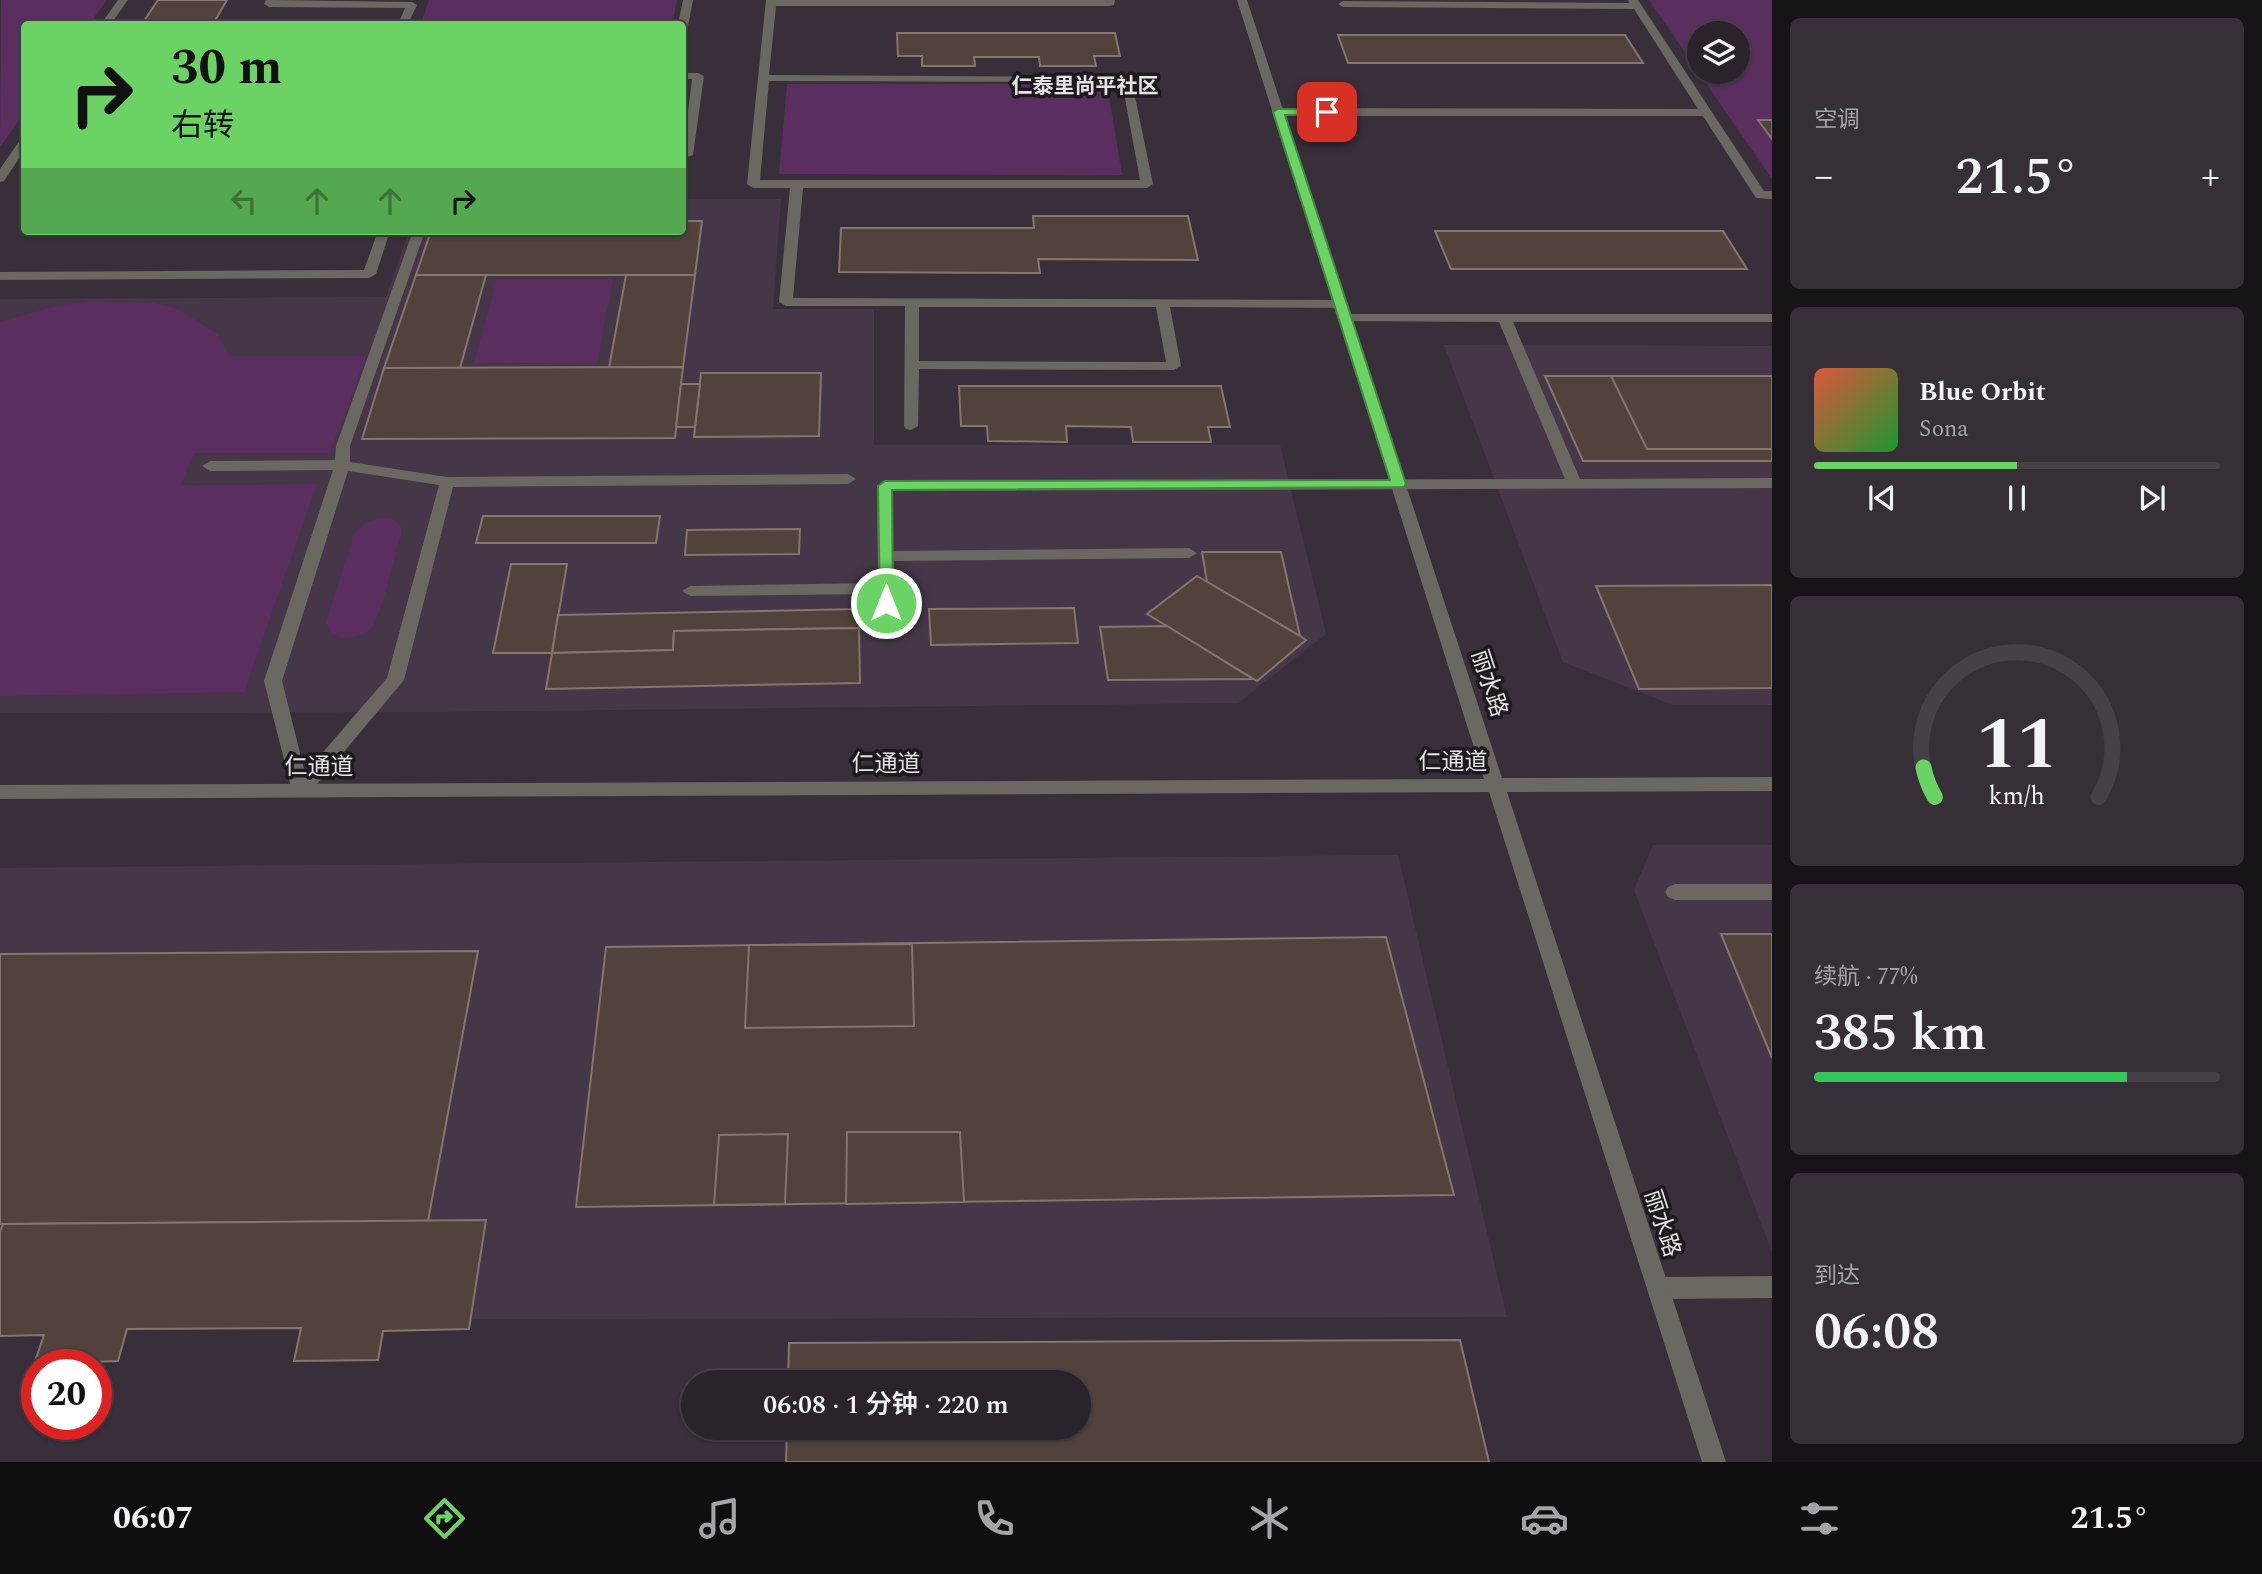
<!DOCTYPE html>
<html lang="zh">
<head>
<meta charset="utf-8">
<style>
  :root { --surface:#2b232c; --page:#372f38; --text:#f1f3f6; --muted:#a6a4a9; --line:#474048; --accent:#6ad363 }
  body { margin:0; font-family:Spectral,"Noto Sans SC",serif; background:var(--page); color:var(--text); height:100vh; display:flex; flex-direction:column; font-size:26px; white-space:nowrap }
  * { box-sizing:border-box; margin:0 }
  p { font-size:23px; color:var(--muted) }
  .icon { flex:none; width:38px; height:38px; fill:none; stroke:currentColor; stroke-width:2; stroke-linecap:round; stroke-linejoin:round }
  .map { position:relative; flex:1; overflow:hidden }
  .panel { display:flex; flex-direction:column; gap:18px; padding:18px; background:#181318; width:490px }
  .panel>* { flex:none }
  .guide { position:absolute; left:21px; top:21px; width:665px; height:214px; border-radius:7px; box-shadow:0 2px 5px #0004,0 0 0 2px var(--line); background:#6ad363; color:#111; overflow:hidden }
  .buttons { position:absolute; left:1687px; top:21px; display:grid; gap:14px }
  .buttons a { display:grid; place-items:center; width:63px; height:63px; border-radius:50%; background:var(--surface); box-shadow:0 2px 5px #0004,0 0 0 2px var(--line); font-size:35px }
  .speed { position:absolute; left:21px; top:1349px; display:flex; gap:14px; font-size:35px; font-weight:700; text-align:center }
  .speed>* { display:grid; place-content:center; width:91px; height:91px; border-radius:50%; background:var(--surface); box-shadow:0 2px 5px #0004,0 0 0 2px var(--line); line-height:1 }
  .speed .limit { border:10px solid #d22; background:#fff; color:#111 }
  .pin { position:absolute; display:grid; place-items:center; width:60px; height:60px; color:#fff; margin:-30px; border-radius:14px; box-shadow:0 4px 10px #0006 }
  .me { position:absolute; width:77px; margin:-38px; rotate:0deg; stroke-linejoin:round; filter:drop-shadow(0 0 5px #0008) }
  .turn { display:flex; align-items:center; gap:24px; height:147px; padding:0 35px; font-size:32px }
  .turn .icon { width:91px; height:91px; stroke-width:2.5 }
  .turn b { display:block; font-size:49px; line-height:60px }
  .lanes { display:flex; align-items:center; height:66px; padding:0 35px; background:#0003; justify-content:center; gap:35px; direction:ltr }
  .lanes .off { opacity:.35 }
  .big { font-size:52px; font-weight:600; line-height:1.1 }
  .panel .tile { flex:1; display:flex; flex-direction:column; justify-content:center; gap:10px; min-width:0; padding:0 24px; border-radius:10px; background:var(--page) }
  .panel .dial { align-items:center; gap:0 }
  .dial svg { height:182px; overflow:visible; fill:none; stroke:var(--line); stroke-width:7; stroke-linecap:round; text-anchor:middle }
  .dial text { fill:var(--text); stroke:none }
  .song { display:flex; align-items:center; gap:21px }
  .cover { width:84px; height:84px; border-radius:10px; background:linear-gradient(135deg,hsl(10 70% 55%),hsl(130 70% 35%)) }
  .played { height:7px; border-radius:4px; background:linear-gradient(90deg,var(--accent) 50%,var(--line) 50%) }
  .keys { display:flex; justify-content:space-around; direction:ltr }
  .heat { display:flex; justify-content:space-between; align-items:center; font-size:38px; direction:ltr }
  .charge { height:10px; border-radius:5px; background:linear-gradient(90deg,#34c759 77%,var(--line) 0) }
  .trip { position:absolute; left:681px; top:1370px; width:410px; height:70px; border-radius:35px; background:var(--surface); box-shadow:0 2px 5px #0004,0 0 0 2px var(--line); font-weight:600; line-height:70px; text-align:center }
  .tabs { display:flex; height:112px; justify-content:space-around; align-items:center; background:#110e12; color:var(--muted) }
  .tabs .icon { width:49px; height:49px }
  .tabs .current { color:var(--accent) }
  .tabs b { font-size:32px; color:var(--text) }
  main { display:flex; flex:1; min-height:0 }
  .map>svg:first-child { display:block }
</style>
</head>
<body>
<main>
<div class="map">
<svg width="1772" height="1462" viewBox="0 0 1772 1462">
  <rect width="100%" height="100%" fill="#392f3a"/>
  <g fill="#453747">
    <path d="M683,199H781L773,309H874V445H1280L1326,634L1238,703L436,712L0,713V299L386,297L409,231H682Z"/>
    <path d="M1444,345L1772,346V705H1673L1563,662Z"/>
    <path d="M1653,845H1772V1252L1634,890Z"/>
    <path d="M1398,855L1507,1317L0,1320V868Z"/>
  </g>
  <g fill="#5b2e60" fill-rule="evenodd">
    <path d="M1,0H107L89,24H24V113L0,147Z"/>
    <path d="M403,0H677L672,24H421L429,0Z"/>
    <path d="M1649,0H1772V179ZM1699,33H1738V72H1699Z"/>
    <path d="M787,84H1107L1122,175L779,174Z"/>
    <path d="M497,279H613L597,363H474Z"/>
    <path d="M90,301L154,303L176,308L218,334L229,356H366L330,453H194L181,485L317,484L244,692L0,696V322L56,306Z"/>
    <path d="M377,518H392L401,526V534C395,553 382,616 371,628C365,634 354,638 346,638C334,637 330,633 326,623L354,533L365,523Z"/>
  </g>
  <g fill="#51423c" stroke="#85756e" stroke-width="2">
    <path d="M158,0H227L213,24H142Z"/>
    <path d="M897,33H1115L1120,56H1094L1096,66H1040L1039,57H974L975,66H922V56H898Z"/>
    <path d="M1338,35H1625L1643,63H1348Z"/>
    <path d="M1758,120H1772V139Z"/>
    <path d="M1033,216H1188L1198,260L1038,259L1040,273L839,272L841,228H1034Z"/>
    <path d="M682,221H702L695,275H416L431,231H682Z"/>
    <path d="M1435,231H1723L1747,269H1451Z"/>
    <path d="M416,275H486L460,368H384Z"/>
    <path d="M626,275H695L683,367L609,368Z"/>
    <path d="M683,367L675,438L362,439L384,368Z"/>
    <path d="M701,373H821L819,436L694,437Z"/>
    <path d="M1545,376H1772V461H1583Z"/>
    <path d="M1611,376H1772V449H1647Z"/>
    <path d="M681,384H700L695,427H676Z"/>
    <path d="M959,386H1221L1230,427H1208L1211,442H1133L1131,427L1066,426L1067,442L988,441L987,426H961Z"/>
    <path d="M483,516H660L656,543H476Z"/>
    <path d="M800,529L799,554L685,555L687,530Z"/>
    <path d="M1202,552H1281L1300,636L1207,582Z"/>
    <path d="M511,564H567L552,653H493Z"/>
    <path d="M1197,576L1300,636L1306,640L1257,681L1147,614Z"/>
    <path d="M1772,585V688L1639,689L1596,586Z"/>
    <path d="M1074,608L1078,643L931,645L929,609Z"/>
    <path d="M859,609V628L674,631L673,650L552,653L558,615Z"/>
    <path d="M1167,626L1253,679L1108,680L1100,627Z"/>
    <path d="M859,628L860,683L546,689L552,653L673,650L674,631Z"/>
    <path d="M1721,934H1772V1058Z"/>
    <path d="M1386,937L1454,1195L576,1207L606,947Z"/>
    <path d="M912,944L914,1026L745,1028L749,945Z"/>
    <path d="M478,951L428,1221L0,1224V954Z"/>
    <path d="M847,1132H960L964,1202L846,1204Z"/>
    <path d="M788,1134L785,1204L714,1205L719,1135Z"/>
    <path d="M486,1220L469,1329L383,1331L378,1360L294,1361L301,1328L127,1329L118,1361L34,1364L44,1335L0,1336V1232L3,1224Z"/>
    <path d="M1460,1340L1489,1462H786L787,1428H1078V1382H788L789,1343Z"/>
  </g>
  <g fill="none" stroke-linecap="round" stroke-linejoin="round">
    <g fill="#6a6861" fill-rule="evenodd">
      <path d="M118,0H128L111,24H101Z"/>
      <path d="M266,0L412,2L417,5L408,24H398L405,8L269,7L264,4Z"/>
      <path d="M683,0H693L687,31L682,34V24H678Z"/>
      <path d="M766,0H1115L1114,5L1110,6H776L769,75L1131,77L1153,184L1147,188H803L793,298L1340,300L1347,304L1340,308L1170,307L1181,366L1174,370L919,369L918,426L911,430L906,429L904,426L905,306H786L779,302L790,188H753L747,184ZM769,81L1122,82L1140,180H760ZM919,307H1156L1166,362L919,361Z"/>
      <path d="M1628,0H1638L1764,191H1772V199L1756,198L1703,116H1278L1272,112L1278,108L1698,109L1634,9L1343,7L1338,4L1343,1L1629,3Z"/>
      <path d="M682,73H698L704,76L693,155L682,159L692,79H682Z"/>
      <path d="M20,140H24V151L4,181L0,182V169Z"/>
      <path d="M378,231H390L376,274L369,278L0,280V272L364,270Z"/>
      <path d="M413,231H425L350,446V462L447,477L848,474L856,479L848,484L453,487L404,680L307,796H295L292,791L264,681L333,470L210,471L202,466L210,461L335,460L336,446ZM348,471L439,485L387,678L305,773L282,681Z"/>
      <path d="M1345,314H1772V322H1513L1580,479L1772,478V488L893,491V551L1189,548L1197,553L1189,558L894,561V603L886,609L878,603V594L690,596L682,591L690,586L878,583L877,486L885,481L1565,479L1499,322L1340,321L1338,318Z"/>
      <path d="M1675,884H1772V900H1675L1668,897L1665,892L1668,887Z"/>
      <path d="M1772,1276V1298L1659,1299L1651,1296L1648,1288L1651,1280L1659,1277Z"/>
    </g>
    <path fill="#6a6861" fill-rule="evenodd" d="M1237,0H1247L1502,778L1772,777V791L1507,792L1726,1462H1702L1489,792L0,799V785L1484,779Z"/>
  </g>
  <path fill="#6ad363" stroke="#458940" stroke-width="2" d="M1278,109H1327L1332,112L1327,115H1285L1406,484L1404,487L892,490L893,603L886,608L880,607L878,486L885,481L1390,480L1273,112Z"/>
  <g text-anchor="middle" stroke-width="7" stroke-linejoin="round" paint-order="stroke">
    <g font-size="21" font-weight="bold" fill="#e6e0e7" stroke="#1e191e">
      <text x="1085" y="93">仁泰里尚平社区</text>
    </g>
    <g font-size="23" fill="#e6e0e7" stroke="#1e191e">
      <text transform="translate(1490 683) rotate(72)" y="8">丽水路</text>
      <text x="1453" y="769">仁通道</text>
      <text x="886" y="771">仁通道</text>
      <text x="319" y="774">仁通道</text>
      <text transform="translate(1663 1223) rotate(72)" y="8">丽水路</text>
    </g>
  </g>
</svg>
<div class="buttons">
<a><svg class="icon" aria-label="layers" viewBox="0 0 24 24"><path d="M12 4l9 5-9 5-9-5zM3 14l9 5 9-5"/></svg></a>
</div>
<div class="speed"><div class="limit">20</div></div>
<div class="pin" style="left:1327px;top:112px;background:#d93025"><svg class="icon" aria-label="arrive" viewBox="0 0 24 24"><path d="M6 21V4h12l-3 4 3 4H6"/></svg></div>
<svg class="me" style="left:886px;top:603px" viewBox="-20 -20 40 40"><circle r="17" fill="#6ad363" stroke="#fff" stroke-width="3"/><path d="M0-11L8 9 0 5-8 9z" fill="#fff"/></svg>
<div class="trip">06:08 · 1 分钟 · 220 m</div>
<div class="guide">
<div class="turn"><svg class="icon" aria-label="right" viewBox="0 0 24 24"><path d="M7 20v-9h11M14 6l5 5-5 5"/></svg><div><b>30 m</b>右转</div></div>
<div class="lanes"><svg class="icon off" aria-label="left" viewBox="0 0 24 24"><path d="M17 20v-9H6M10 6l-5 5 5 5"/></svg><svg class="icon off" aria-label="ahead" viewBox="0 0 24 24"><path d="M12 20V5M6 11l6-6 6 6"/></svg><svg class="icon off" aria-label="ahead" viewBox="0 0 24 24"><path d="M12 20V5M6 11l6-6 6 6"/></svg><svg class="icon" aria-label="right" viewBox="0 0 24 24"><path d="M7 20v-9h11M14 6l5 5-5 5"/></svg></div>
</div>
</div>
<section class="panel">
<div class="tile"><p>空调</p>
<div class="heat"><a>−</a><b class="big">21.5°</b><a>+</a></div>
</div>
<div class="tile">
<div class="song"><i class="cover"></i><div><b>Blue Orbit</b><p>Sona</p></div></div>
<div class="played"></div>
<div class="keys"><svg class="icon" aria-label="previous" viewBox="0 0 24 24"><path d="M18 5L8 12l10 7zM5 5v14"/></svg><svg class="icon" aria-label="pause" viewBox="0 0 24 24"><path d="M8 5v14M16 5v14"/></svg><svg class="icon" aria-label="next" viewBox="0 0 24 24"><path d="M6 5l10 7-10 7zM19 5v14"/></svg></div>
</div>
<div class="tile dial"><svg viewBox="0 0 100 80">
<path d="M14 69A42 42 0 1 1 86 69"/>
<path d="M14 69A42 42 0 0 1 9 56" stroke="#6ad363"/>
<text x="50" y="56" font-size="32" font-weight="700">11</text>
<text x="50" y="72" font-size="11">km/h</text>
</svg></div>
<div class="tile"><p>续航 · 77%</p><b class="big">385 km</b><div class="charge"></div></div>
<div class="tile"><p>到达</p><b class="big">06:08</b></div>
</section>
</main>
<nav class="tabs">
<b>06:07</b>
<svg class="icon current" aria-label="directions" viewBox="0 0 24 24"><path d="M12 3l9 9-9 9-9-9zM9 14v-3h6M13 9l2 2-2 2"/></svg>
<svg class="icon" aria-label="music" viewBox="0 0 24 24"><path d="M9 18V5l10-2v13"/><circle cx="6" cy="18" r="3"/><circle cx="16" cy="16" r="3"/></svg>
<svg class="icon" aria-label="phone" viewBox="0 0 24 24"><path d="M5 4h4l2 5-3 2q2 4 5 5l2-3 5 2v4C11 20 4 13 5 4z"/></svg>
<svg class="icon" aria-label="climate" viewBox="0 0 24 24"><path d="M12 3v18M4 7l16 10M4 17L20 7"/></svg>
<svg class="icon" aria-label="car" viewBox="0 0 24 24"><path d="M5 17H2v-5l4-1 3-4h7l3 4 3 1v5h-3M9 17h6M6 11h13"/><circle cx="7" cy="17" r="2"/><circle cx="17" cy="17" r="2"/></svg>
<svg class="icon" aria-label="filters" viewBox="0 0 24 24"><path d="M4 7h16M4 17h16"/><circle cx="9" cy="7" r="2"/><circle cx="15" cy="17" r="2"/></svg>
<b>21.5°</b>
</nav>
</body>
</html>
